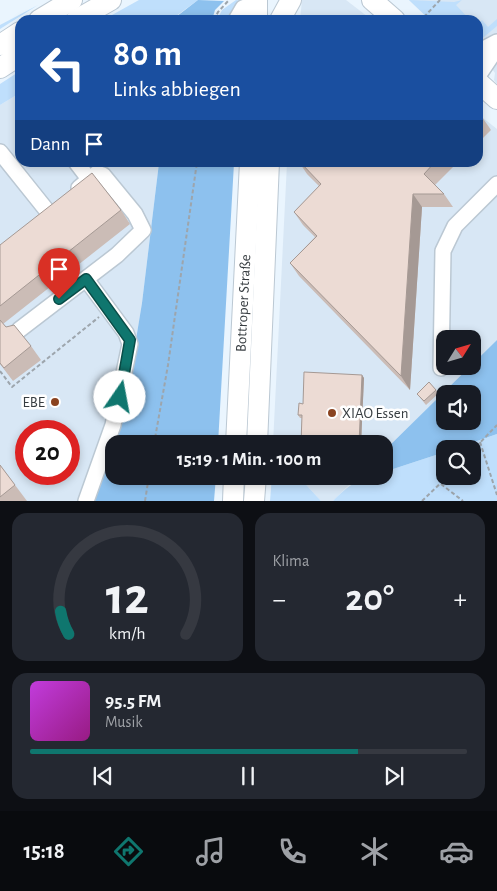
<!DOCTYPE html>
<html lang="de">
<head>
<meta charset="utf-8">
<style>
  :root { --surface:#171b24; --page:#242831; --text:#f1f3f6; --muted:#9ea1a6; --line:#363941; --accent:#0f766e }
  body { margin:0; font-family:"Alegreya Sans",sans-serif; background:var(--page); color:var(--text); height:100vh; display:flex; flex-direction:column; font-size:19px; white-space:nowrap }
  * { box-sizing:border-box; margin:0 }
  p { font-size:16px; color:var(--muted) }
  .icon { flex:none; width:28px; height:28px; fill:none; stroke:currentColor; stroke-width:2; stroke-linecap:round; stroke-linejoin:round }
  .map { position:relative; height:501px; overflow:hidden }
  .side { display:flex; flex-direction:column; gap:12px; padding:12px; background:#0d0f14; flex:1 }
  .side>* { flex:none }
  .hud { position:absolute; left:15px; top:15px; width:468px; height:152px; border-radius:15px; box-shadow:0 2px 8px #0003; background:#1a4fa0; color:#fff; overflow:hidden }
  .needle { width:32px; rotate:53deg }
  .fabs { position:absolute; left:436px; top:330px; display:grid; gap:10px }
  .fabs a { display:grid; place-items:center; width:45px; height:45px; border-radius:10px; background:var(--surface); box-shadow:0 2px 8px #0003; font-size:25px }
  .speed { position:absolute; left:15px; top:420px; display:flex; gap:10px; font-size:25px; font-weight:700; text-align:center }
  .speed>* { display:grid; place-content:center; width:65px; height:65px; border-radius:50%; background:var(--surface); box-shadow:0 2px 8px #0003; line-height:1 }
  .speed .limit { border:8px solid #d22; background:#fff; color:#111 }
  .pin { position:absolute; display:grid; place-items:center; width:42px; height:42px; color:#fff; margin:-51px -21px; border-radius:50% 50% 50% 0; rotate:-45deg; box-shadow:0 0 5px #0007 }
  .pin .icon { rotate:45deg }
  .me { position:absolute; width:55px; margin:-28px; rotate:12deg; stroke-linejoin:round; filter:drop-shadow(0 0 4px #0008) }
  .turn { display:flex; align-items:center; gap:18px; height:105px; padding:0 15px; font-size:22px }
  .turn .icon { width:65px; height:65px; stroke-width:2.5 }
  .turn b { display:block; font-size:35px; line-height:42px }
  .then { display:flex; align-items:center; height:48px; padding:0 15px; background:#0003; gap:10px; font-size:19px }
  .big { font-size:38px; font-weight:700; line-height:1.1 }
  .side .widget { flex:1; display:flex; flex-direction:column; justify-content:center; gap:8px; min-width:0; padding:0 18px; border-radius:15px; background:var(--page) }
  .side .dial { align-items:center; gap:0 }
  .dial svg { height:130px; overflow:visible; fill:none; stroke:var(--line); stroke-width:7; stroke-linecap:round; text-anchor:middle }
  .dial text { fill:var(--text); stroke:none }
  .song { display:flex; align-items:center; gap:15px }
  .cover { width:60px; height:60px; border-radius:8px; background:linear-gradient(135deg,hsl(290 70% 55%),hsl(310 70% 35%)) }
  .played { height:5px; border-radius:2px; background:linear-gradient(90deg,var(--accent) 75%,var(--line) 75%) }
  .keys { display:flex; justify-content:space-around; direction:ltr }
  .heat { display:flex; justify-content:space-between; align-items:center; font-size:28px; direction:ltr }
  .side .tiles { flex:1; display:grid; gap:12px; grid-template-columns:1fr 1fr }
  .widget:last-child { grid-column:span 2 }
  .trip { position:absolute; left:105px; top:435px; width:288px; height:50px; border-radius:15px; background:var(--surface); box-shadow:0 2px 8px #0003; font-weight:700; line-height:50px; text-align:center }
  .tabs { display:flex; height:80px; justify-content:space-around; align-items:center; background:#090b0e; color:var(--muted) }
  .tabs .icon { width:35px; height:35px }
  .tabs .selected { color:var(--accent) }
  .tabs b { font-size:22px; color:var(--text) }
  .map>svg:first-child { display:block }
</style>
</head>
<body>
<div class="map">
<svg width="497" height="501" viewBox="0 0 497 501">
  <rect width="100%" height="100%" fill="#eaf5fe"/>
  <g fill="#d8e7f5" fill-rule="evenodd">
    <path d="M302,0H346L372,20H300Z"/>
    <path d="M409,0H497V84L494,80L495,73L478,49V20H430Z"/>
    <path d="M20,93V162L159,163L142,303L127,394L92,501H0V105ZM26,431H69V474H26Z"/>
    <path d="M478,114L497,129V340L473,364L472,339H445V366H471L384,451V444H273L287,163L478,162Z"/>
    <path d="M298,476H358L333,501H321Z"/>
  </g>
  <g fill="#bfdffc">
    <path d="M139,0H198L172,19L103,20Z"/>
    <path d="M236,0L242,1L230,20H217L222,10Z"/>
    <path d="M409,0L454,2L462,0L456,5L470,20H430Z"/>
    <path d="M38,5L0,29V25Z"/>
    <path d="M497,19V26L478,42V24L482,20L488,27Z"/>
    <path d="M20,71V93L0,105V84Z"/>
    <path d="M497,434V501H333C349,485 360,476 384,476V472L445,452V476H472V449H454Z"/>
    <path d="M272,476H298L321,501H270Z"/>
  </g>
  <g fill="#8dc1ee" fill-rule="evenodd">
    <path d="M198,0L224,1L215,10L212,20H172Z"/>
    <path d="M159,163H234L218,444H114V476H216L214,501H92L127,394L142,303Z"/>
    <path d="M497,340V434L454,449H445V452L384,472V451ZM445,394H472V421H445Z"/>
  </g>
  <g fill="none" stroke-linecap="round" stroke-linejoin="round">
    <defs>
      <g id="minor">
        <path d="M236,20L243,8L257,2"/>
        <path d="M478,52L497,42"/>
        <path d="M478,76L497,48"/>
        <path d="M0,152L48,212"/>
        <path d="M76,162L89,179"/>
        <path d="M19,330L117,255L143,230L135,214L103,175L97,173L79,188"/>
        <path d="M441,368L443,251L455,226L497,184"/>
        <path d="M86,501L113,425L130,344L126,333L86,279"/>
      </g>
      <g id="major">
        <path d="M372,0L395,20"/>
        <path d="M39,20L72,0"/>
        <path d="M76,20L111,0"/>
        <path d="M257,20V0"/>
        <path d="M280,20L291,0"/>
        <path d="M0,45L20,32"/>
        <path d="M0,68L20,55"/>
        <path d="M478,82L497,99"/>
        <path id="s1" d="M236,444L250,162"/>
        <path d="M257,444L269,162"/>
        <path d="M233,501L234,476"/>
        <path d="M254,501L256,476"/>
      </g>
    </defs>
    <use href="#minor" stroke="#bbc8d3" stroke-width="18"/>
    <use href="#major" stroke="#bbc8d3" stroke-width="22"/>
    <g stroke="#9da5ac" stroke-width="2" stroke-dasharray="4 2.5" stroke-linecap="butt">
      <path d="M424,17L440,0"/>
      <path d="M214,20L218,12L229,0"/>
      <path d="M0,371L12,387L99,317"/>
      <path d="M480,442L497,495"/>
      <path d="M154,444L168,365L197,162"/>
      <path d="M472,451L497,425"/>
      <path d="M441,484L463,501"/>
      <path d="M145,501L149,476"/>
      <path d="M422,501L448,476"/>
    </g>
    <use href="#minor" stroke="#fff" stroke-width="15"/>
    <use href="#major" stroke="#fff" stroke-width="20"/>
  </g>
  <g fill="#cbbcb6">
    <path d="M478,117H482L491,130L478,143Z"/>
    <path d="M299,162H458L435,185L444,194L453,207H422L410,390L299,276L290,263L315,237L303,225L294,212L319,186L307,174Z"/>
    <path d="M121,210L130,224L3,324L6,327L31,346L41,360L13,381L0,364V245Z"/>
    <path d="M362,375L364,378L361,444H301L302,418H300L298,415L303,404Z"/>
    <path d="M436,390L439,393L426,405L417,394Z"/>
    <path d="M0,465L27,501H0Z"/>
  </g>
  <g fill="#a59994">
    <path d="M413,194L422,207L410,390L401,376Z"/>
    <path d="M362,375L364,378L361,444H359Z"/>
  </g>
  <g fill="#ecdbd4" stroke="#a59994">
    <path d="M478,117H482L478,121Z"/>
    <path d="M300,162H435L424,174L444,194H413L401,376L290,263L317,236L294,212L321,184Z"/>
    <path d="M92,173L121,210L0,306V245Z"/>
    <path d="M0,320L6,327L14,325L31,346L4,368L0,363Z"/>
    <path d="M304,372L362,375L359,444H301L302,415H298L299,403L303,404Z"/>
    <path d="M429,382L436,390L424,401L417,394Z"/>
    <path d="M0,465L15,485L0,497Z"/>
  </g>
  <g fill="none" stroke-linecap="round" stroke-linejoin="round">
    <defs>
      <path id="route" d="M59,299L86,279L130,340L120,397"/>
    </defs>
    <use href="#route" stroke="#0a4d48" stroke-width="12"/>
    <use href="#route" stroke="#0f766e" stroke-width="9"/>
  </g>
  <g fill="#8a4320" stroke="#fff" stroke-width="2">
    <circle cx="55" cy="402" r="5"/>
    <circle cx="332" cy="413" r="5"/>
  </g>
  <g text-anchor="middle" stroke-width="5" stroke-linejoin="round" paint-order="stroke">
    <g font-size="15" fill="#373d41" stroke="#fff">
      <text dy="5" stroke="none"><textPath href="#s1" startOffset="141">Bottroper Straße</textPath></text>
    </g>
    <g font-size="15" fill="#373d41" stroke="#fff" text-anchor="end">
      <text x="45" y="407">EBE</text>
      <text x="342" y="418" text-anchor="start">XIAO Essen</text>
    </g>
  </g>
</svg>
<div class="fabs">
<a><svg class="needle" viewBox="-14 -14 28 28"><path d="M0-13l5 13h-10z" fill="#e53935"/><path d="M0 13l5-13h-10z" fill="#9ea1a6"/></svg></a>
<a><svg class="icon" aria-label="sound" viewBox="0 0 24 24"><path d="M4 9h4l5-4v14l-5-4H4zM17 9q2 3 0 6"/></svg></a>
<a><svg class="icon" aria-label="search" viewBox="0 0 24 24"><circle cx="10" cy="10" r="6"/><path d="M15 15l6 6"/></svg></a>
</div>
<div class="speed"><div class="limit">20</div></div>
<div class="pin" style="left:59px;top:299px;background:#d93025"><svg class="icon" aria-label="arrive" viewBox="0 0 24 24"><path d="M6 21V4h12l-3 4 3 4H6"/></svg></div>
<svg class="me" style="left:120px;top:397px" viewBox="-20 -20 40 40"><circle r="19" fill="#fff"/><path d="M0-13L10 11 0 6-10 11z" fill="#0f766e"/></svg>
<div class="trip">15:19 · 1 Min. · 100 m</div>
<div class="hud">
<div class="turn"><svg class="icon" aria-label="left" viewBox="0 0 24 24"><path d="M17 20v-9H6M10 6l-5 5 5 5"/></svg><div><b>80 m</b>Links abbiegen</div></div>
<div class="then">Dann<svg class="icon" aria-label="arrive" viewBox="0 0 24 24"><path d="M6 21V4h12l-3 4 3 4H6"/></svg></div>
</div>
</div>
<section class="side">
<div class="tiles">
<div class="widget dial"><svg viewBox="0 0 100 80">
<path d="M14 69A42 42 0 1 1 86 69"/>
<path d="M14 69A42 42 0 0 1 9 55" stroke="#0f766e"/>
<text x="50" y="56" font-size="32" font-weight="700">12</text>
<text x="50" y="72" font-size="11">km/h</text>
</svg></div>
<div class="widget"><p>Klima</p>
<div class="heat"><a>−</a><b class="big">20°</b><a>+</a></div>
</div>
<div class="widget">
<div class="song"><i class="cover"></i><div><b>95.5 FM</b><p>Musik</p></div></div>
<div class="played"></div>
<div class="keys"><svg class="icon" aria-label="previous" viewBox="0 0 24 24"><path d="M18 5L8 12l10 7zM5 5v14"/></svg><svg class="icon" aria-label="pause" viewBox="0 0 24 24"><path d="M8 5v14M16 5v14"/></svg><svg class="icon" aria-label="next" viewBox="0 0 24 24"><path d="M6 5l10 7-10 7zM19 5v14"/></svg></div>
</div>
</div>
</section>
<nav class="tabs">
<b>15:18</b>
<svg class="icon selected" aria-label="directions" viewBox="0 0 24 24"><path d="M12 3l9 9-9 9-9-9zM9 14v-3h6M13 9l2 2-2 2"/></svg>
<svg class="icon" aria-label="music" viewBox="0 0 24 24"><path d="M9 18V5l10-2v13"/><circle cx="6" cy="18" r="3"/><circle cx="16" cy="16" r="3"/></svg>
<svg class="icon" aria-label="phone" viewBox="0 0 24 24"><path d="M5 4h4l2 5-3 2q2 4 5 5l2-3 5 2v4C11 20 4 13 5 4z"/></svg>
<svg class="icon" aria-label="climate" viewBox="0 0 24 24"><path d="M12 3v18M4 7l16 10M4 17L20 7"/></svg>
<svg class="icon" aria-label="car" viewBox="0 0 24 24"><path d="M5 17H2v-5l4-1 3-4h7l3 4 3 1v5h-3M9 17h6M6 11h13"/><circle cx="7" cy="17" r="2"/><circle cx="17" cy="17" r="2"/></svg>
</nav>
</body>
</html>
